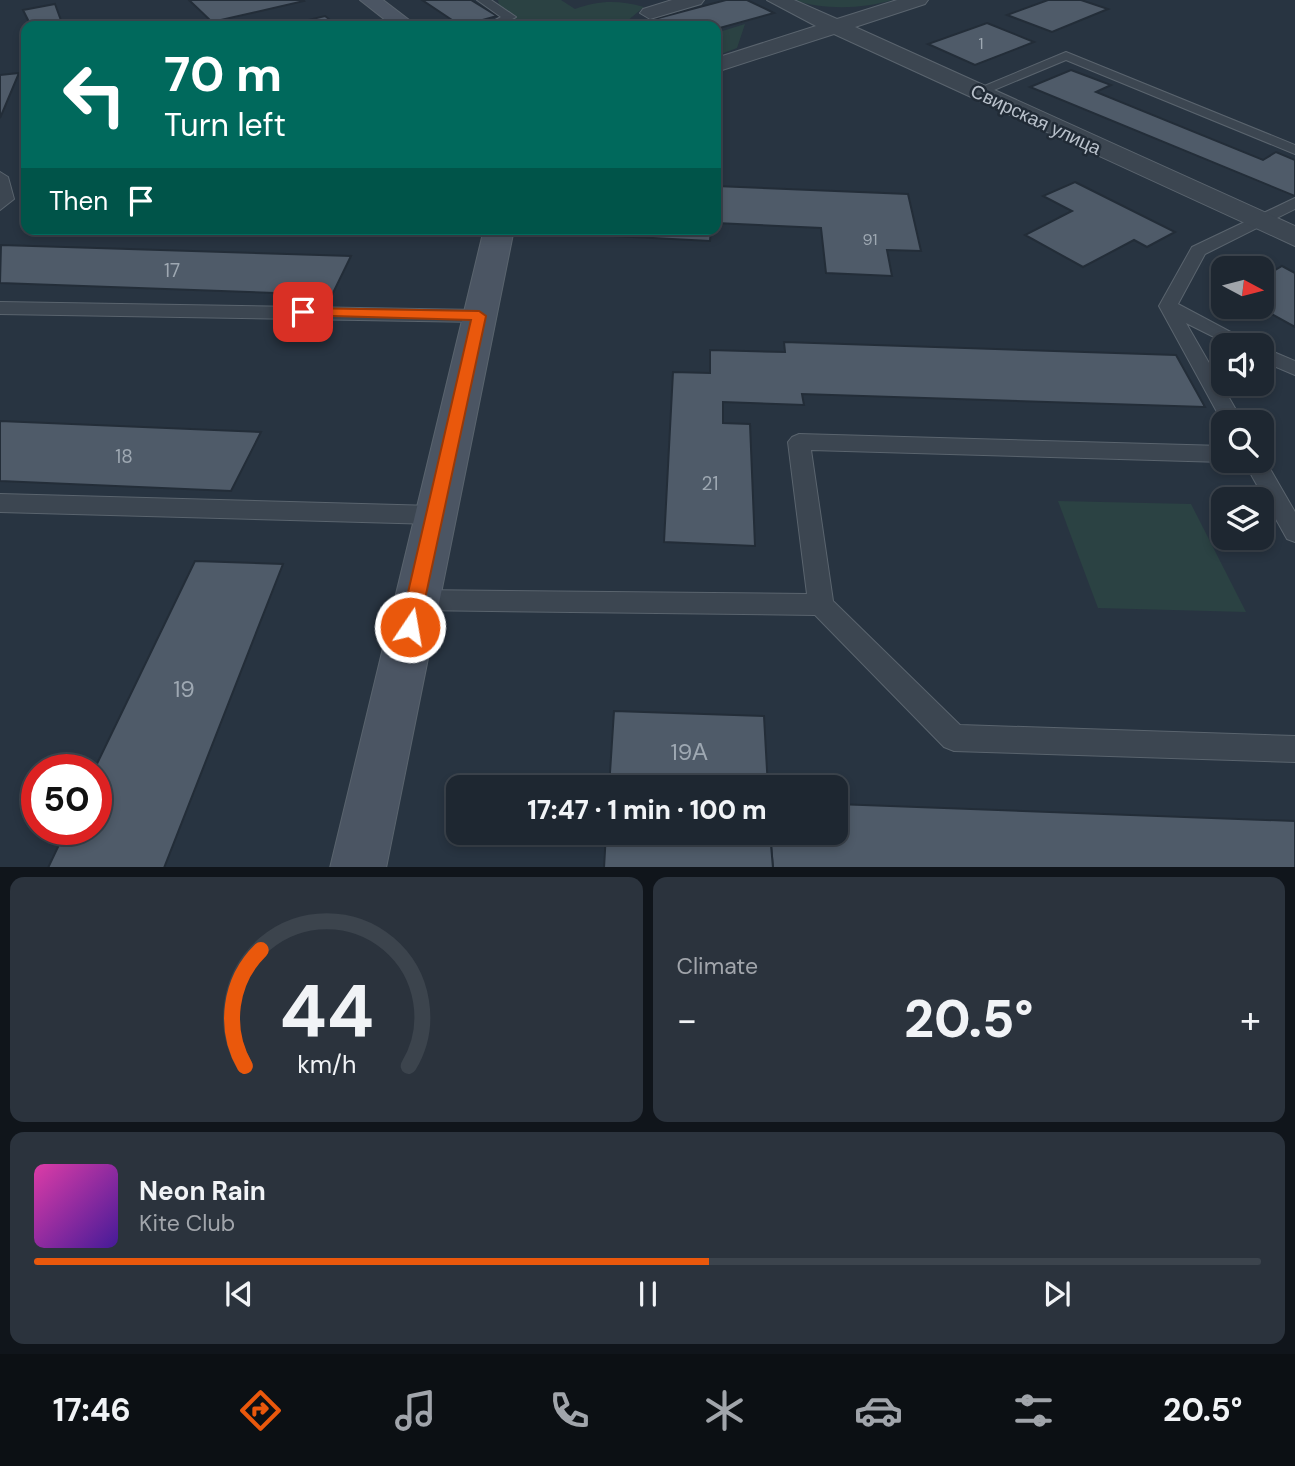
<!DOCTYPE html>
<html lang="en">
<head>
<meta charset="utf-8">
<style>
  :root { --surface:#1e2731; --page:#2b333d; --text:#f1f3f6; --muted:#a1a5ab; --line:#3c444d; --accent:#ea580c }
  body { margin:0; font-family:"DM Sans",sans-serif; background:var(--page); color:var(--text); height:100vh; display:flex; flex-direction:column; font-size:26px; white-space:nowrap }
  * { box-sizing:border-box; margin:0 }
  p { font-size:23px; color:var(--muted) }
  .icon { flex:none; width:38px; height:38px; fill:none; stroke:currentColor; stroke-width:2; stroke-linecap:round; stroke-linejoin:round }
  .map { position:relative; height:867px; overflow:hidden }
  .panel { display:flex; flex-direction:column; gap:10px; padding:10px; background:#10151b; flex:1 }
  .panel>* { flex:none }
  .hud { position:absolute; left:21px; top:21px; width:700px; height:214px; border-radius:14px; box-shadow:0 4px 10px #0003,0 0 0 2px var(--line); background:#00695c; color:#fff; overflow:hidden }
  .needle { width:46px; rotate:97deg }
  .buttons { position:absolute; left:1211px; top:256px; display:grid; gap:14px }
  .buttons a { display:grid; place-items:center; width:63px; height:63px; border-radius:14px; background:var(--surface); box-shadow:0 4px 10px #0003,0 0 0 2px var(--line); font-size:35px }
  .speed { position:absolute; left:21px; top:754px; display:flex; gap:14px; font-size:35px; font-weight:700; text-align:center }
  .speed>* { display:grid; place-content:center; width:91px; height:91px; border-radius:50%; background:var(--surface); box-shadow:0 4px 10px #0003,0 0 0 2px var(--line); line-height:1 }
  .speed .limit { border:10px solid #d22; background:#fff; color:#111 }
  .pin { position:absolute; display:grid; place-items:center; width:60px; height:60px; color:#fff; margin:-30px; border-radius:14px; box-shadow:0 4px 10px #0006 }
  .me { position:absolute; width:77px; margin:-38px; rotate:12deg; stroke-linejoin:round; filter:drop-shadow(0 0 5px #0008) }
  .turn { display:flex; align-items:center; gap:24px; height:147px; padding:0 28px; font-size:32px }
  .turn .icon { width:91px; height:91px; stroke-width:2.5 }
  .turn b { display:block; font-size:49px; line-height:60px }
  .then { display:flex; align-items:center; height:66px; padding:0 28px; background:#0003; gap:14px; font-size:26px }
  .big { font-size:52px; font-weight:800; line-height:1.1 }
  .panel .widget { flex:1; display:flex; flex-direction:column; justify-content:center; gap:10px; min-width:0; padding:0 24px; border-radius:14px; background:var(--page) }
  .panel .dial { align-items:center; gap:0 }
  .dial svg { height:182px; overflow:visible; fill:none; stroke:var(--line); stroke-width:7; stroke-linecap:round; text-anchor:middle }
  .dial text { fill:var(--text); stroke:none }
  .song { display:flex; align-items:center; gap:21px }
  .cover { width:84px; height:84px; border-radius:10px; background:linear-gradient(135deg,hsl(320 70% 55%),hsl(260 70% 35%)) }
  .played { height:7px; border-radius:4px; background:linear-gradient(90deg,var(--accent) 55%,var(--line) 55%) }
  .keys { display:flex; justify-content:space-around; direction:ltr }
  .heat { display:flex; justify-content:space-between; align-items:center; font-size:38px; direction:ltr }
  .panel .tiles { flex:1; display:grid; gap:10px; grid-template-columns:1fr 1fr }
  .widget:last-child { grid-column:span 2 }
  .trip { position:absolute; left:446px; top:775px; width:402px; height:70px; border-radius:14px; background:var(--surface); box-shadow:0 4px 10px #0003,0 0 0 2px var(--line); font-weight:800; line-height:70px; text-align:center }
  .tab-bar { display:flex; height:112px; justify-content:space-around; align-items:center; background:#0c1014; color:var(--muted) }
  .tab-bar .icon { width:49px; height:49px }
  .tab-bar .current { color:var(--accent) }
  .tab-bar b { font-size:32px; color:var(--text) }
  .map>svg:first-child { display:block }
</style>
</head>
<body>
<div class="map">
<svg width="1295" height="868" viewBox="0 0 1295 868">
  <rect width="100%" height="100%" fill="#283441"/>
  <g fill="#2b4243">
    <path d="M498,0H561L575,9C599,0 619,0 644,7L621,26H495L501,16Z"/>
    <path d="M794,0H892C864,9 823,10 794,0Z"/>
    <path d="M745,24L737,48L716,56V33Z"/>
    <path d="M1058,501L1191,504L1246,612L1098,608Z"/>
  </g>
  <g fill="#4f5b69" stroke="#232d38" stroke-width="2">
    <path d="M189,0H303L304,1L212,22Z"/>
    <path d="M422,0H471L497,16L461,26Z"/>
    <path d="M726,0H747L774,13L716,29V26H628Z"/>
    <path d="M1048,0H1081L1108,9L1052,32L1007,15Z"/>
    <path d="M55,4L63,26H31L23,10Z"/>
    <path d="M325,16L338,26H283Z"/>
    <path d="M987,23L1034,42L975,65L928,44Z"/>
    <path d="M1071,70L1111,85L1096,92L1263,160L1276,152L1295,160V196L1030,87Z"/>
    <path d="M19,73L0,118V75Z"/>
    <path d="M1075,182L1175,232L1147,247L1134,240L1083,267L1025,235L1072,211L1043,196Z"/>
    <path d="M716,186L908,194L921,251L887,250L892,276L826,273L821,228L716,223Z"/>
    <path d="M598,229H711L710,241L596,235Z"/>
    <path d="M1,245L351,256L332,295L0,283Z"/>
    <path d="M1282,266L1295,273V327L1257,306H1262V278Z"/>
    <path d="M784,342L1176,355L1205,407L802,394L804,405L723,402V423L750,424L755,546L664,542L673,372L710,373V350L785,352Z"/>
    <path d="M0,421L261,432L231,491L0,481Z"/>
    <path d="M195,561L283,564L164,868H48L66,830H96L94,770Z"/>
    <path d="M614,711L764,716L768,788H609Z"/>
    <path d="M836,804L1295,821V868H773L770,833H836Z"/>
    <path d="M606,833H770L773,868H604Z"/>
  </g>
  <g fill="none" stroke-linecap="round" stroke-linejoin="round">
    <defs>
      <g id="service">
        <path d="M477,0H491L516,17L499,26H484L501,17Z"/>
        <path d="M1066,52L1295,145V154L1066,60L982,95L970,92Z"/>
        <path d="M0,172L8,177L14,199L0,210Z"/>
        <path d="M1295,198V209L1205,254L1178,304L1255,345H1230L1186,323L1243,422L1223,423L1159,306L1192,247Z"/>
        <path d="M0,302L479,310L488,316L479,322L0,314Z"/>
        <path d="M1262,347L1295,361V375L1262,361Z"/>
        <path d="M799,434L1223,446V460H1228L1223,462L811,450L833,601L960,725L1295,736V762L954,751L944,747L815,615L416,610L407,607L404,600L407,593L416,590L807,594L788,442L792,437Z"/>
        <path d="M1262,455L1295,512V542L1287,539L1243,460H1262Z"/>
        <path d="M0,494L434,506L442,509L445,515L442,521L434,524L0,512Z"/>
      </g>
      <g id="minor">
        <path d="M672,0H704L701,4L650,19L640,13L643,9Z"/>
        <path d="M767,0H794L837,19L897,0H928L925,4L855,27L1295,226V246L834,34L716,72V58L816,26Z"/>
      </g>
      <g id="secondary">
        <path d="M360,0H383L417,26H393Z"/>
        <path d="M484,229H514L386,868H330Z"/>
      </g>
    </defs>
    <use href="#service" stroke="#5a646e" stroke-width="2"/>
    <use href="#minor" stroke="#5a646e" stroke-width="2"/>
    <use href="#secondary" stroke="#5a646e" stroke-width="2"/>
    <use href="#service" fill="#3c4651" fill-rule="evenodd"/>
    <use href="#minor" fill="#3c4651" fill-rule="evenodd"/>
    <use href="#secondary" fill="#4b5563" fill-rule="evenodd"/>
  </g>
  <path fill="#ea580c" stroke="#983908" stroke-width="2" d="M303,308L479,311L486,316L419,627L417,632H403L400,627L471,320L298,315L296,312Z"/>
  <g text-anchor="middle" stroke-width="5" stroke-linejoin="round" paint-order="stroke">
    <g font-size="16" fill="#9ea8b2">
      <text x="981" y="49">1</text>
      <text x="870" y="245">91</text>
    </g>
    <g font-size="19" fill="#b9c1cb" stroke="#212b36">
      <text transform="translate(1036 119) rotate(25)" y="7">Свирская улица</text>
    </g>
    <g font-size="19" fill="#9ea8b2">
      <text x="172" y="277">17</text>
      <text x="124" y="463">18</text>
      <text x="710" y="490">21</text>
    </g>
    <g font-size="23" fill="#9ea8b2">
      <text x="184" y="697">19</text>
      <text x="689" y="760">19А</text>
    </g>
  </g>
</svg>
<div class="buttons">
<a><svg class="needle" viewBox="-14 -14 28 28"><path d="M0-13l5 13h-10z" fill="#e53935"/><path d="M0 13l5-13h-10z" fill="#a1a5ab"/></svg></a>
<a><svg class="icon" aria-label="sound" viewBox="0 0 24 24"><path d="M4 9h4l5-4v14l-5-4H4zM17 9q2 3 0 6"/></svg></a>
<a><svg class="icon" aria-label="search" viewBox="0 0 24 24"><circle cx="10" cy="10" r="6"/><path d="M15 15l6 6"/></svg></a>
<a><svg class="icon" aria-label="layers" viewBox="0 0 24 24"><path d="M12 4l9 5-9 5-9-5zM3 14l9 5 9-5"/></svg></a>
</div>
<div class="speed"><div class="limit">50</div></div>
<div class="pin" style="left:303px;top:312px;background:#d93025"><svg class="icon" aria-label="arrive" viewBox="0 0 24 24"><path d="M6 21V4h12l-3 4 3 4H6"/></svg></div>
<svg class="me" style="left:410px;top:627px" viewBox="-20 -20 40 40"><circle r="17" fill="#ea580c" stroke="#fff" stroke-width="3"/><path d="M0-11L8 9 0 5-8 9z" fill="#fff"/></svg>
<div class="trip">17:47 · 1 min · 100 m</div>
<div class="hud">
<div class="turn"><svg class="icon" aria-label="left" viewBox="0 0 24 24"><path d="M17 20v-9H6M10 6l-5 5 5 5"/></svg><div><b>70 m</b>Turn left</div></div>
<div class="then">Then<svg class="icon" aria-label="arrive" viewBox="0 0 24 24"><path d="M6 21V4h12l-3 4 3 4H6"/></svg></div>
</div>
</div>
<section class="panel">
<div class="tiles">
<div class="widget dial"><svg viewBox="0 0 100 80">
<path d="M14 69A42 42 0 1 1 86 69"/>
<path d="M14 69A42 42 0 0 1 21 18" stroke="#ea580c"/>
<text x="50" y="56" font-size="32" font-weight="700">44</text>
<text x="50" y="72" font-size="11">km/h</text>
</svg></div>
<div class="widget"><p>Climate</p>
<div class="heat"><a>−</a><b class="big">20.5°</b><a>+</a></div>
</div>
<div class="widget">
<div class="song"><i class="cover"></i><div><b>Neon Rain</b><p>Kite Club</p></div></div>
<div class="played"></div>
<div class="keys"><svg class="icon" aria-label="previous" viewBox="0 0 24 24"><path d="M18 5L8 12l10 7zM5 5v14"/></svg><svg class="icon" aria-label="pause" viewBox="0 0 24 24"><path d="M8 5v14M16 5v14"/></svg><svg class="icon" aria-label="next" viewBox="0 0 24 24"><path d="M6 5l10 7-10 7zM19 5v14"/></svg></div>
</div>
</div>
</section>
<nav class="tab-bar">
<b>17:46</b>
<svg class="icon current" aria-label="directions" viewBox="0 0 24 24"><path d="M12 3l9 9-9 9-9-9zM9 14v-3h6M13 9l2 2-2 2"/></svg>
<svg class="icon" aria-label="music" viewBox="0 0 24 24"><path d="M9 18V5l10-2v13"/><circle cx="6" cy="18" r="3"/><circle cx="16" cy="16" r="3"/></svg>
<svg class="icon" aria-label="phone" viewBox="0 0 24 24"><path d="M5 4h4l2 5-3 2q2 4 5 5l2-3 5 2v4C11 20 4 13 5 4z"/></svg>
<svg class="icon" aria-label="climate" viewBox="0 0 24 24"><path d="M12 3v18M4 7l16 10M4 17L20 7"/></svg>
<svg class="icon" aria-label="car" viewBox="0 0 24 24"><path d="M5 17H2v-5l4-1 3-4h7l3 4 3 1v5h-3M9 17h6M6 11h13"/><circle cx="7" cy="17" r="2"/><circle cx="17" cy="17" r="2"/></svg>
<svg class="icon" aria-label="filters" viewBox="0 0 24 24"><path d="M4 7h16M4 17h16"/><circle cx="9" cy="7" r="2"/><circle cx="15" cy="17" r="2"/></svg>
<b>20.5°</b>
</nav>
</body>
</html>
